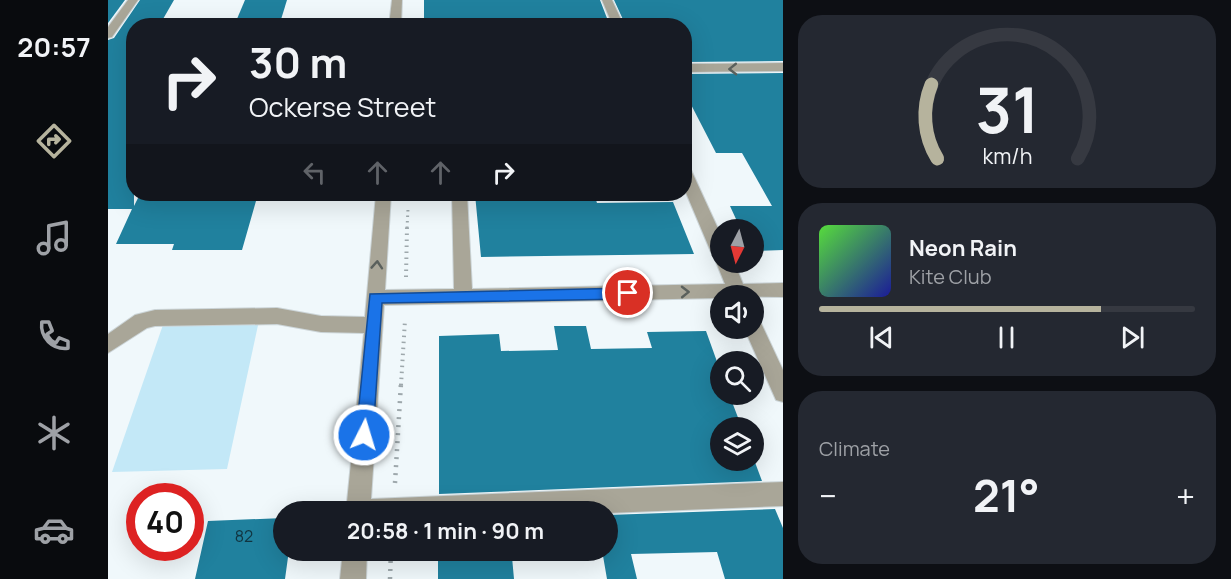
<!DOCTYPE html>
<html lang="en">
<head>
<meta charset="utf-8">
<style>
  :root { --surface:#171b24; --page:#242831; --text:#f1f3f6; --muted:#9ea1a6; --line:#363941; --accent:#b6b39d }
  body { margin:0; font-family:Manrope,sans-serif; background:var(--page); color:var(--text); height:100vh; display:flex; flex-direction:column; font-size:22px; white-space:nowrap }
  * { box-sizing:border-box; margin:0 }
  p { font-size:20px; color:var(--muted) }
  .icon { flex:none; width:33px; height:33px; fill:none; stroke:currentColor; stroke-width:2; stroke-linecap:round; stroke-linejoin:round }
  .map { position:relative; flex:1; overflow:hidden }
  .drawer { display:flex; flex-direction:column; gap:15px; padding:15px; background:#0d0f14; width:448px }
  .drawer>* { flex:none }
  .banner { position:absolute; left:18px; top:18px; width:566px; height:183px; border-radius:24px; box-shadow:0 6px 24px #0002; background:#171b24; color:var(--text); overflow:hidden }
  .needle { width:39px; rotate:186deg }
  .fabs { position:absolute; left:602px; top:219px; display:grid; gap:12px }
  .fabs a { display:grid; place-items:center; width:54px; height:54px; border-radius:50%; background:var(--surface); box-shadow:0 6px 24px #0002; font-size:30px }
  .speed { position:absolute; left:18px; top:483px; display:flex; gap:12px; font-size:30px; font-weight:700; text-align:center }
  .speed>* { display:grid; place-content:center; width:78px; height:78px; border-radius:50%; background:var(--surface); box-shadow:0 6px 24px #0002; line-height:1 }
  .speed .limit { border:9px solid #d22; background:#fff; color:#111 }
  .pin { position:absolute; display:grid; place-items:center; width:51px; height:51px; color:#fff; margin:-26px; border:3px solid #fff; border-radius:50%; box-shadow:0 2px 6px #0007 }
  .me { position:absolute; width:66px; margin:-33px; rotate:5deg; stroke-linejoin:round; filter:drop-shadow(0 0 4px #0008) }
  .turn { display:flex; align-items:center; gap:21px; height:126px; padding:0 24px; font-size:27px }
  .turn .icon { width:78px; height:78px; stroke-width:2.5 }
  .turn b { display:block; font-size:42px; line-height:51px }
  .lanes { display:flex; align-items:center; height:57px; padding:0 24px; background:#0003; justify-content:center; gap:30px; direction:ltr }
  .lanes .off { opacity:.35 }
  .big { font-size:45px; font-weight:700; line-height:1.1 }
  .drawer .card { flex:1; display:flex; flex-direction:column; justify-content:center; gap:9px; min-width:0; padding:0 21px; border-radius:24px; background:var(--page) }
  .drawer .dial { align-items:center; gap:0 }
  .dial svg { height:156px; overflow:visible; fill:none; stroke:var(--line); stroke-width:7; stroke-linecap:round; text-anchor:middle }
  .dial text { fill:var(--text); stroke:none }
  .song { display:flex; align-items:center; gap:18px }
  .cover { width:72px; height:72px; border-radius:9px; background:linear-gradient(135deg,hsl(110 70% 55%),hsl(240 70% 35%)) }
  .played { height:6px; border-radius:3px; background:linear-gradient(90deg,var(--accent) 75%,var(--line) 75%) }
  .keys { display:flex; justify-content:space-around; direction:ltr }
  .heat { display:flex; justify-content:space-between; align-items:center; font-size:33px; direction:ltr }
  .trip { position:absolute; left:165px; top:501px; width:345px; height:60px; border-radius:30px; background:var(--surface); box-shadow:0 6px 24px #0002; font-weight:700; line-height:60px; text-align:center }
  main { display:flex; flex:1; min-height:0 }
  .menu { display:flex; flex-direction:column; width:108px; justify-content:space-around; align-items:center; background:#090b0e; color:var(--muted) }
  .menu .icon { width:42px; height:42px }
  .menu .current { color:var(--accent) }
  .menu b { font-size:27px; color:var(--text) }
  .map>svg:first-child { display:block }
</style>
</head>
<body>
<main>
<nav class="menu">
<b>20:57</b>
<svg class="icon current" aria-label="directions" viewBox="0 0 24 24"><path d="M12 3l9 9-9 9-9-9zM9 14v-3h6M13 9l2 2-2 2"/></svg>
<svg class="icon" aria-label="music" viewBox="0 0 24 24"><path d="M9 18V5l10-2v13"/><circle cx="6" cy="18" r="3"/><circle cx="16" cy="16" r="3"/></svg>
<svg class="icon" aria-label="phone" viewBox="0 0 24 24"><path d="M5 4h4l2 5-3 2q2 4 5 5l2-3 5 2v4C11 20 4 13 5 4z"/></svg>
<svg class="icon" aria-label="climate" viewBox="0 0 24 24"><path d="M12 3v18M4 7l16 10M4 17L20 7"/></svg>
<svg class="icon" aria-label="car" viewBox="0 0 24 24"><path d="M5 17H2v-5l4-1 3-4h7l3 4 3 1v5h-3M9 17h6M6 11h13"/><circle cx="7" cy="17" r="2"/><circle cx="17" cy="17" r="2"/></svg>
</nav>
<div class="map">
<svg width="675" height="579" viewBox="0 0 675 579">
  <rect width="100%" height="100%" fill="#f0f8fb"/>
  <path fill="#c3e8f7" d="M152,316L119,469L4,472L57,319Z"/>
  <g fill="#20819e">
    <path d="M0,0H17L0,23Z"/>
    <path d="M32,0H66L51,26H26V206L32,194H150L134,250H64L66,244H8L24,209H0V40L6,38Z"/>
    <path d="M137,0H179L171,26H126Z"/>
    <path d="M316,0H492L502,26H316Z"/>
    <path d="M506,0H675V61L576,62V26H518Z"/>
    <path d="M675,73V250L645,251V230H633L622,206H664L634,153H608L576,91V74Z"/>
    <path d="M367,194H486L489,203L565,202L586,254L373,257Z"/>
    <path d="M446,326H478L483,349L544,348L539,332L598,331L612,370V394H621L634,428H612V460H645V457L654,481L331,494V336L391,334L393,351L450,350Z"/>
    <path d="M667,509L675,528V579H617L609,552L523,554L529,579H499L494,550H500V515Z"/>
    <path d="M176,518V550H181L177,579H87L100,521Z"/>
    <path d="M330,550H419L420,557H404L406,579H330Z"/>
  </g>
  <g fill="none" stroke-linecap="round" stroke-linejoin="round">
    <defs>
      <g id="minor">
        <path d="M20,0H30L4,37L0,38V27Z"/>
        <path d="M284,0H294L293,26H281Z"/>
        <path d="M494,0H504L516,26H505Z"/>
        <path d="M675,63V71L576,72V64Z"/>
        <path d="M576,165L583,170L612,233V262H626L635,284L675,283V297L612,296V298L276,305L263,499L675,482V506L500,513L238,512L256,333L213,332L169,324L47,326L39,328L0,353V334L27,315L47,310L169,308L213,316L257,317L268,194H283L277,290L346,289L344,194H359L364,289L617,284L608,262L611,258L606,257L603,252L576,188Z"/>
        <path d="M645,319L652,321L675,370V402L668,400L636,328H645Z"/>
        <path d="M235,550H259L258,579H232Z"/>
      </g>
    </defs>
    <use href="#minor" stroke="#ccd5d8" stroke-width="2"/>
    <path stroke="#9ea8ac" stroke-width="3" stroke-dasharray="1.5 4" stroke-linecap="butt" d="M299,228L300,209"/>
    <g stroke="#9ea8ac" stroke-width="4" stroke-dasharray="1.5 4.5" stroke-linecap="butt">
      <path d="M298,277L299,227"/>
      <path d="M293,385L297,320"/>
    </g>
    <g stroke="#9ea8ac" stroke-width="4.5" stroke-dasharray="2 6" stroke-linecap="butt">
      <path d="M287,483L293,383"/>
      <path d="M282,579L283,550"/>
    </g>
    <use href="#minor" fill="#a9a698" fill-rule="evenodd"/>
  </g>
  <defs><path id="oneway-chevron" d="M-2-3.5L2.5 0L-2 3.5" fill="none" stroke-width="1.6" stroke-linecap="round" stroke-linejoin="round" transform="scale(1.5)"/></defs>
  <g stroke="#5a605c">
    <use href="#oneway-chevron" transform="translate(625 69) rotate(179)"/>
    <use href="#oneway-chevron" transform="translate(269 265) rotate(-86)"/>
    <use href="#oneway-chevron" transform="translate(577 292) rotate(-1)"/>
  </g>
  <path fill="#1a73e8" stroke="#114b97" stroke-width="1.5" d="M520,288L527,293L520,299L274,303L265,435L262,441L256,443L251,441L248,435L262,294Z"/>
  <g text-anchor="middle" stroke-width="5" stroke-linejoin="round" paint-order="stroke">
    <g font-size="16" fill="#113440">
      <text x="136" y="542">82</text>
    </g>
  </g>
</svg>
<div class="fabs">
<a><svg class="needle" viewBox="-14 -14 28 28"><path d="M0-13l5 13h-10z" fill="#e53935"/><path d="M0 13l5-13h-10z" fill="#9ea1a6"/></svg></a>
<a><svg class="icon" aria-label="sound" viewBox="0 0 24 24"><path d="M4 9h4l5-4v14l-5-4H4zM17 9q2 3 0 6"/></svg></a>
<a><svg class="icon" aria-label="search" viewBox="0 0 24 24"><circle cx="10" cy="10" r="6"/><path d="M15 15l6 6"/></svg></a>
<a><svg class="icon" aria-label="layers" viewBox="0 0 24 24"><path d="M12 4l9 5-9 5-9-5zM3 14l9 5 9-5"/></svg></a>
</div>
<div class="speed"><div class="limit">40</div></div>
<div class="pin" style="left:520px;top:293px;background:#d93025"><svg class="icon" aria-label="arrive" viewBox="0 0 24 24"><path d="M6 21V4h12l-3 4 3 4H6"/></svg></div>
<svg class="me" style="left:256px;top:435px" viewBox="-20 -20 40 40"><circle r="17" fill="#1a73e8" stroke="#fff" stroke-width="3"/><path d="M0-11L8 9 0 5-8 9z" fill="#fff"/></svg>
<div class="trip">20:58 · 1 min · 90 m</div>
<div class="banner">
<div class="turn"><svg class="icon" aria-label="right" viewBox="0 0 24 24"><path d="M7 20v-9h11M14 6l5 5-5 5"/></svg><div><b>30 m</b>Ockerse Street</div></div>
<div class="lanes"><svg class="icon off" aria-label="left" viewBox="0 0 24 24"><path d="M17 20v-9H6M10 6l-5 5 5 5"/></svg><svg class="icon off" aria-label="ahead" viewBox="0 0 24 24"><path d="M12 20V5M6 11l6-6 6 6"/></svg><svg class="icon off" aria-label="ahead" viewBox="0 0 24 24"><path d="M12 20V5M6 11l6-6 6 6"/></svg><svg class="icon" aria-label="right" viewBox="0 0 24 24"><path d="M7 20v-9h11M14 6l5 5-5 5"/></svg></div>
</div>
</div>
<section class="drawer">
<div class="card dial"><svg viewBox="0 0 100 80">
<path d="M14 69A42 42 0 1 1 86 69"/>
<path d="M14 69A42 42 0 0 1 11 31" stroke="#b6b39d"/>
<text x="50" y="56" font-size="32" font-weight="700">31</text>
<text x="50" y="72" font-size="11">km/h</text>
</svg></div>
<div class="card">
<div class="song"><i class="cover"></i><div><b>Neon Rain</b><p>Kite Club</p></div></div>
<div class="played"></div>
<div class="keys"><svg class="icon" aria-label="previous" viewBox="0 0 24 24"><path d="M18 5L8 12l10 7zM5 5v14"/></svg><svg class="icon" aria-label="pause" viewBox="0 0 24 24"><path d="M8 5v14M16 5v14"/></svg><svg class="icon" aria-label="next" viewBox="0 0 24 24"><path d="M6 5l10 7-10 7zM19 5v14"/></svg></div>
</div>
<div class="card"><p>Climate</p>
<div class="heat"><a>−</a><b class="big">21°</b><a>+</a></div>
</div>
</section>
</main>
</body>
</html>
